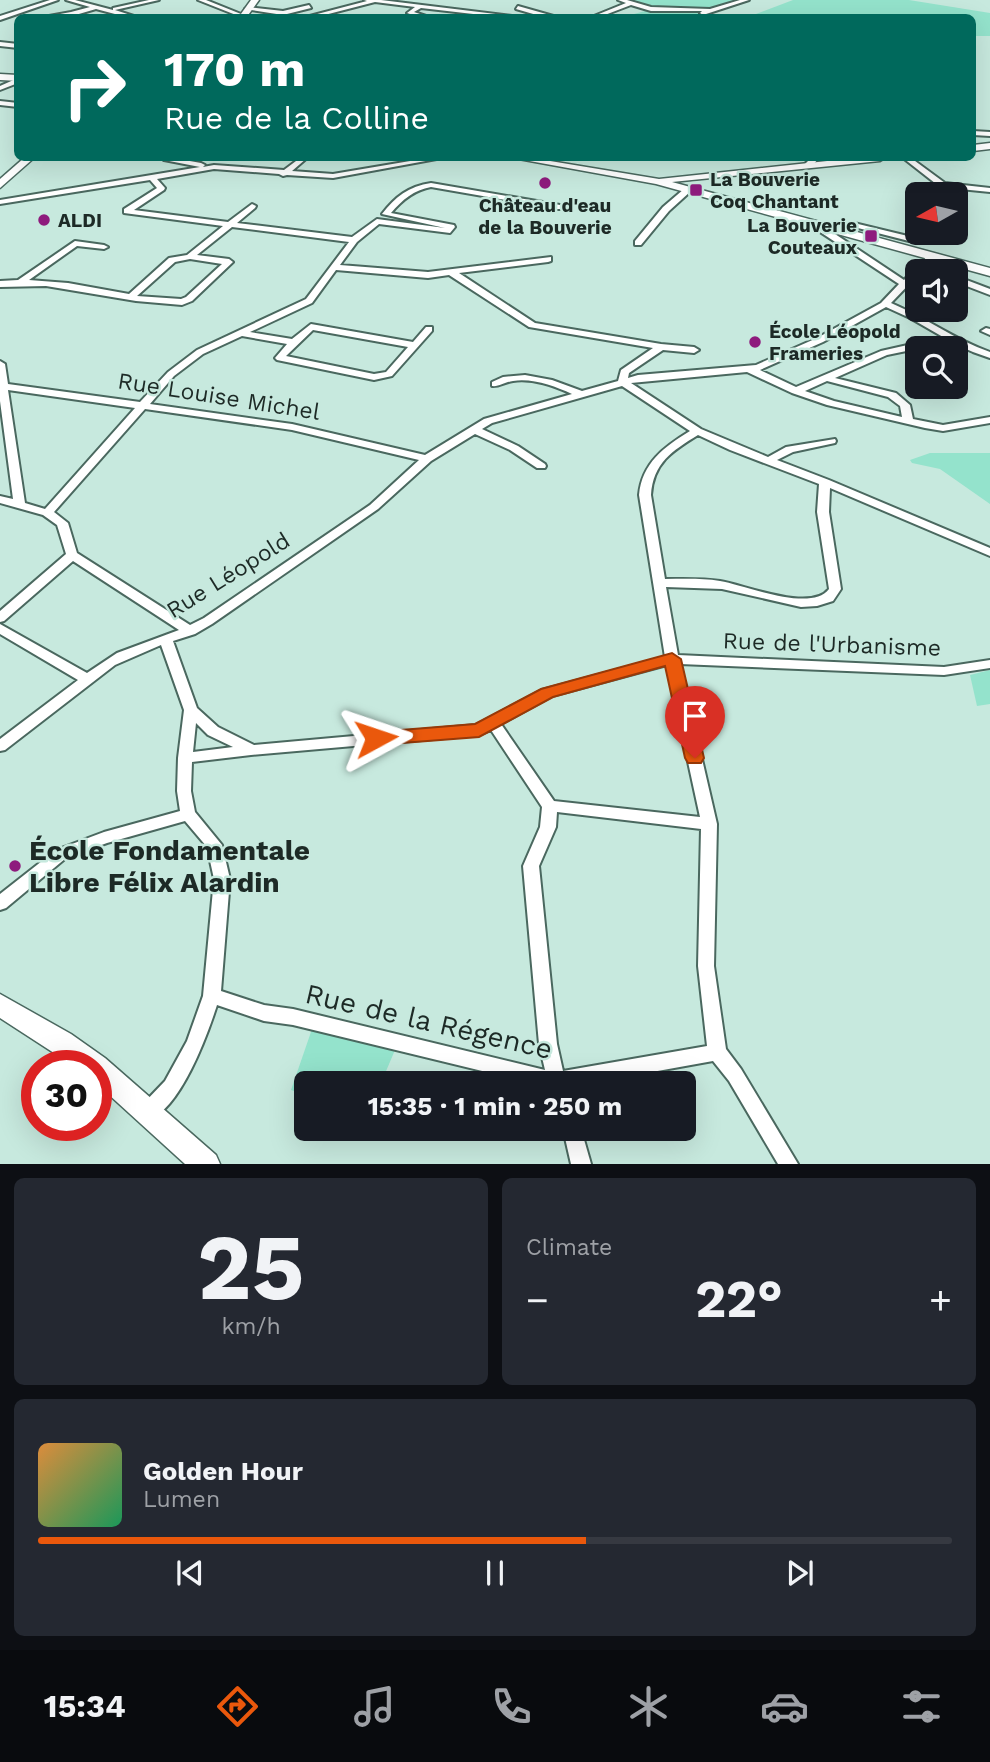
<!DOCTYPE html>
<html lang="en">
<head>
<meta charset="utf-8">
<style>
  :root { --surface:#171b24; --page:#242831; --text:#f1f3f6; --muted:#9ea1a6; --line:#363941; --accent:#ea580c }
  body { margin:0; font-family:"Work Sans",sans-serif; background:var(--page); color:var(--text); height:100vh; display:flex; flex-direction:column; font-size:26px; white-space:nowrap }
  * { box-sizing:border-box; margin:0 }
  p { font-size:23px; color:var(--muted) }
  .icon { flex:none; width:38px; height:38px; fill:none; stroke:currentColor; stroke-width:2; stroke-linecap:round; stroke-linejoin:round }
  .map { position:relative; height:1164px; overflow:hidden }
  .panel { display:flex; flex-direction:column; gap:14px; padding:14px; background:#0d0f14; flex:1 }
  .panel>* { flex:none }
  .guide { position:absolute; left:14px; top:14px; width:962px; height:147px; border-radius:10px; box-shadow:0 7px 28px #0002; background:#00695c; color:#fff; overflow:hidden }
  .needle { width:46px; rotate:262deg }
  .fabs { position:absolute; left:905px; top:182px; display:grid; gap:14px }
  .fabs a { display:grid; place-items:center; width:63px; height:63px; border-radius:10px; background:var(--surface); box-shadow:0 7px 28px #0002; font-size:35px }
  .speed { position:absolute; left:21px; top:1050px; display:flex; gap:14px; font-size:35px; font-weight:700; text-align:center }
  .speed>* { display:grid; place-content:center; width:91px; height:91px; border-radius:50%; background:var(--surface); box-shadow:0 7px 28px #0002; line-height:1 }
  .speed .limit { border:10px solid #d22; background:#fff; color:#111 }
  .pin { position:absolute; display:grid; place-items:center; width:60px; height:60px; color:#fff; margin:-72px -30px; border-radius:50% 50% 50% 0; rotate:-45deg; box-shadow:0 0 7px #0007 }
  .pin .icon { rotate:45deg }
  .me { position:absolute; width:77px; margin:-38px; rotate:85deg; stroke-linejoin:round; filter:drop-shadow(0 0 5px #0008) }
  .turn { display:flex; align-items:center; gap:24px; height:147px; padding:0 35px; font-size:32px }
  .turn .icon { width:91px; height:91px; stroke-width:2.5 }
  .turn b { display:block; font-size:49px; line-height:60px }
  .big { font-size:52px; font-weight:700; line-height:1.1 }
  .panel .tile { flex:1; display:flex; flex-direction:column; justify-content:center; gap:10px; min-width:0; padding:0 24px; border-radius:10px; background:var(--page) }
  .panel .dial { align-items:center; gap:0 }
  .dial b { font-size:91px; line-height:1 }
  .song { display:flex; align-items:center; gap:21px }
  .cover { width:84px; height:84px; border-radius:10px; background:linear-gradient(135deg,hsl(30 70% 55%),hsl(150 70% 35%)) }
  .played { height:7px; border-radius:4px; background:linear-gradient(90deg,var(--accent) 60%,var(--line) 60%) }
  .keys { display:flex; justify-content:space-around; direction:ltr }
  .heat { display:flex; justify-content:space-between; align-items:center; font-size:38px; direction:ltr }
  .panel .tiles { flex:1; display:grid; gap:14px; grid-template-columns:1fr 1fr }
  .tile:last-child { grid-column:span 2 }
  .trip { position:absolute; left:294px; top:1071px; width:402px; height:70px; border-radius:10px; background:var(--surface); box-shadow:0 7px 28px #0002; font-weight:700; line-height:70px; text-align:center }
  .menu { display:flex; height:112px; justify-content:space-around; align-items:center; background:#090b0e; color:var(--muted) }
  .menu .icon { width:49px; height:49px }
  .menu .selected { color:var(--accent) }
  .menu b { font-size:32px; color:var(--text) }
  .map>svg:first-child { display:block }
</style>
</head>
<body>
<div class="map">
<svg width="990" height="1164" viewBox="0 0 990 1164">
  <rect width="100%" height="100%" fill="#c7e9de"/>
  <g fill="#94e3cc">
    <path d="M621,0H741L692,11L705,12L698,17L619,18L649,10Z"/>
    <path d="M793,0H909L990,13V36H973V18L748,17Z"/>
    <path d="M930,453H990V504L940,469L912,463L910,460Z"/>
    <path d="M990,670V704L977,706L970,675Z"/>
    <path d="M312,1029L395,1050L381,1083H306V1095L291,1090Z"/>
  </g>
  <g fill="none" stroke-linecap="round" stroke-linejoin="round">
    <defs>
      <g id="street">
        <path d="M50,0H58L0,20V16Z"/>
        <path d="M66,0H75L113,10V8L149,0H159L115,10L140,18H130L96,9L72,16L38,18L71,12L90,7Z"/>
        <path d="M198,0H206L246,16L241,17Z"/>
        <path d="M364,0H381L529,18H508L421,8L414,12L432,18H421L407,13L415,7L375,2L313,18H302L367,1Z"/>
        <path d="M618,0H627L651,7L710,9L740,0H749L703,15L700,13L702,11H651L631,5L597,18H589L626,3Z"/>
        <path d="M309,5L311,8L283,15L245,9L248,7L283,11Z"/>
        <path d="M518,6L557,17V18H547L516,9Z"/>
        <path d="M0,42L18,44V48L0,46Z"/>
        <path d="M18,78V83L0,90V86Z"/>
        <path d="M0,101L18,103V107L0,105Z"/>
        <path d="M973,131L990,132V136L973,135Z"/>
        <path d="M161,158H173L201,163L205,165L203,167L214,165L284,170L300,158H307L292,171L333,174L428,158H442L333,178L287,175L283,176L279,174L214,169L157,179L165,188L164,190L134,210L228,222L252,204L256,206L255,208L237,223L352,237L377,219L445,228L382,214C395,197 409,186 431,183L560,205V209H557L431,187C414,190 402,200 391,213L454,225L455,227L450,233L379,224L357,242L340,265L428,272L551,257V261L548,262L459,273L535,323L661,344L694,347L699,350L694,353L663,350L629,373L628,378L638,375L756,365L817,338L881,303L899,284L811,226V222H817L904,280L915,269V265H919L929,254L936,256L926,267L936,271H917V276L891,303C925,317 955,340 990,352V358L973,352L950,342L887,355L835,378L896,393L910,405L913,419L943,425L990,417V423L943,431L925,428L827,405L792,393L747,372L631,383L701,429L768,457L786,447L835,439L836,441L835,443L793,452L777,460L829,480L990,548V556L830,488L829,512L841,589L833,601L817,606L801,607L722,589L666,587L678,655L944,667L990,660V668L944,675L680,664L717,824L714,966L726,1049L741,1069L798,1164H778L729,1081L713,1061L591,1083H532L293,1025L264,1021L217,1005C207,1036 181,1107 149,1120L142,1117L140,1111L142,1105L165,1081L187,1041L203,996L214,879L207,847L185,821L107,843L66,858L6,908L0,910V894L56,850L104,832L180,811L177,791L178,758L184,710L161,645L115,665L5,750L0,751V739L78,680L0,634V624L87,673L117,653L179,630L73,561L4,621L0,622V611L66,554L57,525L43,515L0,503V496L13,499L0,401V361L5,364L8,384L140,402L168,372L197,350L306,299L349,242L232,227L197,255L229,259L233,262L192,301L182,305L136,301L46,286L0,287V281L18,280L75,241L104,245L108,247L104,249L77,246L29,280L68,283L129,294L169,258L187,255L223,226L124,213V209L157,188L150,180L0,204V200L200,167L164,160ZM190,259L222,264L186,297L181,299L137,296L175,262ZM336,270L428,278L449,275L529,327L653,348L621,370L618,381L582,391L552,380L525,375L503,377L492,382V386C499,387 505,382 513,381C533,378 554,386 572,394L484,419L425,455L292,424L150,404L174,376L203,354L242,336L287,344L275,358L277,360L374,380L392,376L432,331V327H426L413,342L311,324L292,339L250,332L312,303ZM886,307L910,318L943,337L881,351L796,387L760,370L823,342ZM313,330L408,347L386,372L374,374L286,356ZM827,381L888,397L900,406L902,417L834,401L805,391ZM622,386L690,431C664,447 642,463 639,495L665,657L542,690L476,725L254,745L218,727L197,708L173,641L195,634L212,624L378,509L431,461L475,434L510,450L537,468H545L546,466L545,464L518,446L482,429L492,423ZM8,390L135,408L45,509L25,503ZM145,409L292,430L419,460L370,505L204,618L190,625L77,553L68,523L54,512ZM698,435L730,450L819,484L817,512L829,589C811,613 745,585 720,581C702,578 683,579 665,579L651,495C653,463 672,451 698,435ZM667,665L700,817L554,801L501,724L552,696ZM196,723L208,735L233,747L193,752ZM491,730L542,807L540,827L523,866L539,1044L545,1070L293,1009L264,1005L221,991L230,879L222,845L195,812L191,791L192,762L251,755L479,735ZM557,812L701,829L698,966L707,1046L563,1071L557,1044L539,866L556,827Z"/>
        <path d="M811,158H819L811,167H805L804,165Z"/>
        <path d="M903,158H911L945,183L990,188V192L940,187Z"/>
        <path d="M684,189L691,191L669,211L641,245H635V241L663,207Z"/>
        <path d="M854,223L912,237L913,239L909,241L854,227L836,233L832,231Z"/>
        <path d="M956,276L990,289V295L956,282Z"/>
        <path d="M986,328L990,329V335L981,331Z"/>
        <path d="M563,1129H581L591,1164H571Z"/>
      </g>
      <g id="secondary">
        <path d="M251,0H259L246,18H238Z"/>
        <path d="M0,74L18,75V81L0,80Z"/>
        <path d="M990,143V149L973,151V145Z"/>
        <path d="M24,158H34L0,188V179Z"/>
        <path d="M513,158H532L659,179L855,158H885L880,161L672,182L990,268V276L656,184Z"/>
        <path d="M0,994L71,1034L105,1058L216,1155L220,1164H185L96,1083V1066H74L0,1018Z"/>
      </g>
    </defs>
    <use href="#street" stroke="#4a685f" stroke-width="4"/>
    <use href="#secondary" stroke="#4a685f" stroke-width="3"/>
    <use href="#street" fill="#fff" fill-rule="evenodd"/>
    <use href="#secondary" fill="#fff" fill-rule="evenodd"/>
  </g>
  <path fill="#ea580c" stroke="#983908" stroke-width="2" d="M672,653L681,659L704,758L701,763H688L685,758L665,666L553,697L479,737L376,745L369,743L366,738L369,734L376,732L475,724L541,689Z"/>
  <g fill="#8e1b7d" stroke="#c7e9de" stroke-width="2.5">
    <circle cx="545" cy="183" r="7"/>
    <rect x="689" y="183" width="14" height="14" rx="3.5"/>
    <circle cx="44" cy="220" r="7"/>
    <rect x="864" y="229" width="14" height="14" rx="3.5"/>
    <circle cx="755" cy="342" r="7"/>
    <circle cx="15" cy="866" r="7"/>
  </g>
  <g text-anchor="middle" stroke-width="5" stroke-linejoin="round" paint-order="stroke">
    <g font-size="19" font-weight="bold" fill="#1d2a26" stroke="#c7e9de" text-anchor="start">
      <text x="710" y="186">La Bouverie<tspan x="710" dy="22">Coq Chantant</tspan></text>
      <text x="545" y="212" text-anchor="middle">Château d'eau<tspan x="545" dy="22">de la Bouverie</tspan></text>
      <text x="58" y="227">ALDI</text>
      <text x="857" y="232" text-anchor="end">La Bouverie<tspan x="857" dy="22">Couteaux</tspan></text>
      <text x="769" y="338">École Léopold<tspan x="769" dy="22">Frameries</tspan></text>
    </g>
    <g font-size="23" fill="#1d2a26" stroke="#c7e9de">
      <text transform="translate(219 396) rotate(9)" y="8">Rue Louise Michel</text>
      <text transform="translate(228 575) rotate(-32)" y="8">Rue Léopold</text>
      <text transform="translate(832 644) rotate(2)" y="8">Rue de l'Urbanisme</text>
    </g>
    <g font-size="28" font-weight="bold" fill="#1d2a26" stroke="#c7e9de" text-anchor="start">
      <text x="29" y="860">École Fondamentale<tspan x="29" dy="32">Libre Félix Alardin</tspan></text>
    </g>
    <g font-size="28" fill="#1d2a26" stroke="#c7e9de">
      <text transform="translate(429 1021) rotate(13)" y="10">Rue de la Régence</text>
    </g>
  </g>
</svg>
<div class="fabs">
<a><svg class="needle" viewBox="-14 -14 28 28"><path d="M0-13l5 13h-10z" fill="#e53935"/><path d="M0 13l5-13h-10z" fill="#9ea1a6"/></svg></a>
<a><svg class="icon" aria-label="sound" viewBox="0 0 24 24"><path d="M4 9h4l5-4v14l-5-4H4zM17 9q2 3 0 6"/></svg></a>
<a><svg class="icon" aria-label="search" viewBox="0 0 24 24"><circle cx="10" cy="10" r="6"/><path d="M15 15l6 6"/></svg></a>
</div>
<div class="speed"><div class="limit">30</div></div>
<div class="pin" style="left:695px;top:758px;background:#d93025"><svg class="icon" aria-label="arrive" viewBox="0 0 24 24"><path d="M6 21V4h12l-3 4 3 4H6"/></svg></div>
<svg class="me" style="left:376px;top:738px" viewBox="-20 -20 40 40"><path d="M0-17L14 15 0 8-14 15z" fill="#ea580c" stroke="#fff" stroke-width="4"/></svg>
<div class="trip">15:35 · 1 min · 250 m</div>
<div class="guide">
<div class="turn"><svg class="icon" aria-label="right" viewBox="0 0 24 24"><path d="M7 20v-9h11M14 6l5 5-5 5"/></svg><div><b>170 m</b>Rue de la Colline</div></div>
</div>
</div>
<section class="panel">
<div class="tiles">
<div class="tile dial"><b>25</b><p>km/h</p></div>
<div class="tile"><p>Climate</p>
<div class="heat"><a>−</a><b class="big">22°</b><a>+</a></div>
</div>
<div class="tile">
<div class="song"><i class="cover"></i><div><b>Golden Hour</b><p>Lumen</p></div></div>
<div class="played"></div>
<div class="keys"><svg class="icon" aria-label="previous" viewBox="0 0 24 24"><path d="M18 5L8 12l10 7zM5 5v14"/></svg><svg class="icon" aria-label="pause" viewBox="0 0 24 24"><path d="M8 5v14M16 5v14"/></svg><svg class="icon" aria-label="next" viewBox="0 0 24 24"><path d="M6 5l10 7-10 7zM19 5v14"/></svg></div>
</div>
</div>
</section>
<nav class="menu">
<b>15:34</b>
<svg class="icon selected" aria-label="directions" viewBox="0 0 24 24"><path d="M12 3l9 9-9 9-9-9zM9 14v-3h6M13 9l2 2-2 2"/></svg>
<svg class="icon" aria-label="music" viewBox="0 0 24 24"><path d="M9 18V5l10-2v13"/><circle cx="6" cy="18" r="3"/><circle cx="16" cy="16" r="3"/></svg>
<svg class="icon" aria-label="phone" viewBox="0 0 24 24"><path d="M5 4h4l2 5-3 2q2 4 5 5l2-3 5 2v4C11 20 4 13 5 4z"/></svg>
<svg class="icon" aria-label="climate" viewBox="0 0 24 24"><path d="M12 3v18M4 7l16 10M4 17L20 7"/></svg>
<svg class="icon" aria-label="car" viewBox="0 0 24 24"><path d="M5 17H2v-5l4-1 3-4h7l3 4 3 1v5h-3M9 17h6M6 11h13"/><circle cx="7" cy="17" r="2"/><circle cx="17" cy="17" r="2"/></svg>
<svg class="icon" aria-label="filters" viewBox="0 0 24 24"><path d="M4 7h16M4 17h16"/><circle cx="9" cy="7" r="2"/><circle cx="15" cy="17" r="2"/></svg>
</nav>
</body>
</html>
